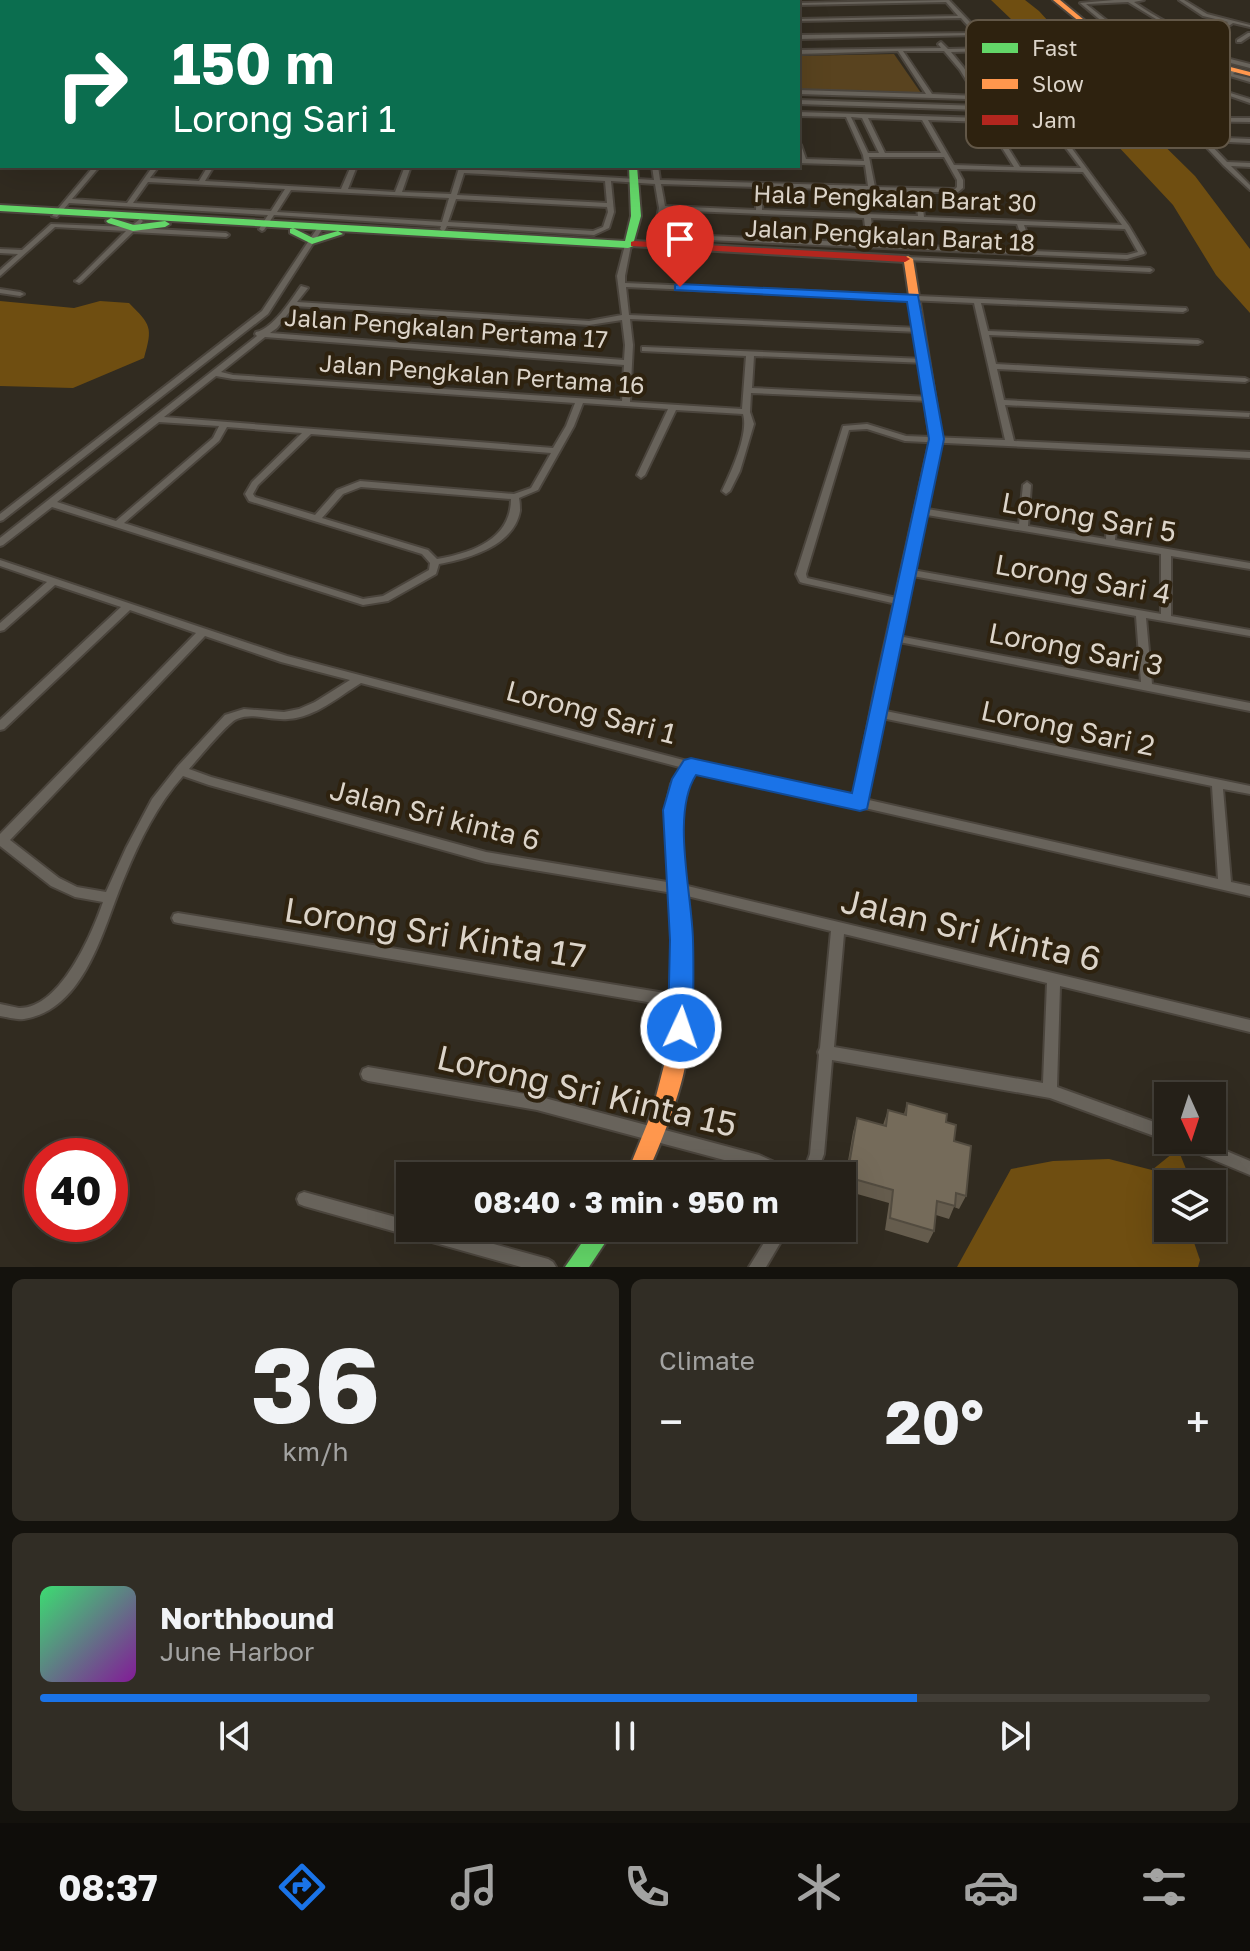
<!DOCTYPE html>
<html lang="en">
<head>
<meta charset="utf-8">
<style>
  :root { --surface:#252018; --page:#312d25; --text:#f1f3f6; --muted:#a3a3a2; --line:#423e37; --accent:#1a73e8 }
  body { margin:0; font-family:"Golos Text",sans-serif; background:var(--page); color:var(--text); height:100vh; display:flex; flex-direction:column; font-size:30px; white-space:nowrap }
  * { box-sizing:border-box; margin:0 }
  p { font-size:26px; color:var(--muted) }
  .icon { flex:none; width:44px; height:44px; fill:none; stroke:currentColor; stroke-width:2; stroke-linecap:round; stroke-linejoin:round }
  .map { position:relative; height:1267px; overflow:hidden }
  .drawer { display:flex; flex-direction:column; gap:12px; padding:12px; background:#14120d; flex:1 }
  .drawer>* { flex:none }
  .top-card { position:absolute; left:0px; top:0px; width:800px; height:168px; box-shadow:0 8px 32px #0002,0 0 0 2px var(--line); background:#0b6e4f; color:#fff; overflow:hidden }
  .needle { width:52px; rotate:177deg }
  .fabs { position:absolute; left:1154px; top:1082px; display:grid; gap:16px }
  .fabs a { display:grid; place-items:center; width:72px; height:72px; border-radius:0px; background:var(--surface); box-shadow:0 8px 32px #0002,0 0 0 2px var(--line); font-size:40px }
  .speed { position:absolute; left:24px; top:1138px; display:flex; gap:16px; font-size:40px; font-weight:700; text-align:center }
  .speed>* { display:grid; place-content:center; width:104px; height:104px; border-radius:50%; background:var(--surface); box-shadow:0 8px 32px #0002,0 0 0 2px var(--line); line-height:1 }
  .speed .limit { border:12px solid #d22; background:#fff; color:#111 }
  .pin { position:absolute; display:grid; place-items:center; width:68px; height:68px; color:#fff; margin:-82px -34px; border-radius:50% 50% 50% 0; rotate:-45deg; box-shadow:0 0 8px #0007 }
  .pin .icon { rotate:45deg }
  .me { position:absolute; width:88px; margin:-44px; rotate:3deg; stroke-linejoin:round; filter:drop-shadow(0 0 6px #0008) }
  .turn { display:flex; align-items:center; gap:28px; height:168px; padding:0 40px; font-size:36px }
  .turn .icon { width:104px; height:104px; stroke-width:2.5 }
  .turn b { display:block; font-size:56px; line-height:68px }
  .big { font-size:60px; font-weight:700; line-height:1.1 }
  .drawer .tile { flex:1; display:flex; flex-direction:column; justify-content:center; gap:12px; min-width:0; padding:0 28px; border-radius:12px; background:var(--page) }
  .drawer .dial { align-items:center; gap:0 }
  .dial b { font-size:104px; line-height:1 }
  .song { display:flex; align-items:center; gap:24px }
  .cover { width:96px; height:96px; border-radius:12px; background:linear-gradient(135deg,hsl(140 70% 55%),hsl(290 70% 35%)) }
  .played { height:8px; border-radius:4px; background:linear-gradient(90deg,var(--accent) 75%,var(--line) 75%) }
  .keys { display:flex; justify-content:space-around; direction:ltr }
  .heat { display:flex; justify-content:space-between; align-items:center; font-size:44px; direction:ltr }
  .drawer .tiles { flex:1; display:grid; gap:12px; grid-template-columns:1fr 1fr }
  .tile:last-child { grid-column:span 2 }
  .trip { position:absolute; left:396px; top:1162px; width:460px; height:80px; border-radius:0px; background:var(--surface); box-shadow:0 8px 32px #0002,0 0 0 2px var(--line); font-weight:700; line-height:80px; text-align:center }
  .tabs { display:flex; height:128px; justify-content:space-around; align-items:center; background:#0f0d0a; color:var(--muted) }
  .tabs .icon { width:56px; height:56px }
  .tabs .active { color:var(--accent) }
  .tabs b { font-size:36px; color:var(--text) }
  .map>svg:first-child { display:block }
</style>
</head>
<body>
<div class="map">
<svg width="1250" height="1267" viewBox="0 0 1250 1267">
  <rect width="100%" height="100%" fill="#312b20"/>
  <path fill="#59431f" d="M894,54L921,93L798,89V56Z"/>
  <g fill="#6f4e11">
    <path d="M991,0H1025L1039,11L1069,44L1111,79L1133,115L1195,176L1250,249V313L1216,275L1173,205L1086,112L1078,95L1018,34L1012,20Z"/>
    <path d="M0,301L74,308L100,301L129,303C151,325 153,327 144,358L73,388L0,386Z"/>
    <path d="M1178,1149L1186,1169L1184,1184H1168V1228H1189L1200,1260L1198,1267H957L1011,1169L1053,1161L1109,1159L1152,1170Z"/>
  </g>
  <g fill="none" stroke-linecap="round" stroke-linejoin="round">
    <defs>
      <g id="street">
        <path d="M59,0H64L63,2H58Z"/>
        <path d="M219,0H223L222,2H218Z"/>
        <path d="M275,0H279L278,2H274Z"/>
        <rect x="439" y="0" width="4" height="2"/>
        <rect x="536" y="0" width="4" height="2"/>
        <rect x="589" y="0" width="4" height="2"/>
        <rect x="627" y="0" width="4" height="2"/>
        <path d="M676,0H680L681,2H677Z"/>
        <path d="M727,0H731L732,2H728Z"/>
        <path d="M949,0L1009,63L1129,226L1145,253L1144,254L1127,259L663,238L654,233L659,208L655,184L611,181L614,212L609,228L594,235L447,226L445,230L443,231L440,229L441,226L274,215L264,230L262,231L259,229L268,215L69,203L57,217L52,216L94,166H100L72,199L127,203L153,166H159L150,178L199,181L208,166H214L205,181L341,189L351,166H357L348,189L395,192L405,166H411L402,192L451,194L459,168L462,166L464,167L465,169L654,180L652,166H658L660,180L868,186L865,165L798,163V159H799L798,143L801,145L806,159L864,161L863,155L846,117L798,116V112L1045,120L1039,112L798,104V100L1037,108L1031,101L798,94V90L926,94L898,51L798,54V50L941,48L938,44L941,42L948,49L989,48L977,35L798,39V35L974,33L961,18L798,21V19L958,16L946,2L798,5V3ZM903,51H944L960,70L976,96L932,94ZM991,51L1005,65L1029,97L981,96L964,68L951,52ZM851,117L862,118L879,153H868ZM868,118L922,120L941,153H885ZM928,120L986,122L1014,167L954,165ZM992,122L1048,124L1081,168L1020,167ZM869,157H944L957,180V187L955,189L875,187ZM957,169L1083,172L1122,225L924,217L921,192H958L963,188V180ZM464,173L605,181L607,203L457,195ZM148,182L285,189L271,211L133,203ZM661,184L757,187L756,210L665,206ZM763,187L915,192L918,216L762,210ZM291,190L449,198L442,222L277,212ZM456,199L607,207L608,212L603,227L593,231L448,222ZM665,210L864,218L867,243L664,234L660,232ZM871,218L1017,224L1026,250L874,244ZM1024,225L1125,229L1138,252L1127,255L1033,251Z"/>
        <path d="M1114,0H1144L1134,2C1153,15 1187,38 1212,32C1218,31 1223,26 1228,22L1203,16L1179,0H1184L1207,14L1250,25V27L1233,23L1218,33L1200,36L1188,34L1166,25L1128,2L1086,4L1120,31L1250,64V68L1116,33L1080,3Z"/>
        <rect x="0" y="30" width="2" height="2"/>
        <path d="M1248,33H1250V36L1241,42H1237V40Z"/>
        <path d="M2,46V51L0,52V47Z"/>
        <path d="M1233,69L1238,70L1233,74L1250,78V82L1230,76L1214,88L1250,99V103L1207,88Z"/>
        <path d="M1181,118H1250V122L1188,121L1203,137L1250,139V143L1207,141L1227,162L1250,163V167L1231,166L1250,185V190L1223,165L1181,120Z"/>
        <path d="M140,219L143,221L137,228L226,233L229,235L226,237L133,232L81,282L79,283L75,281L77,280L126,231L55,227L0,276V270L18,254L0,253V249L22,250L51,224L130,227Z"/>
        <path d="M318,227L323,228L268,314L3,520L0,521V514L262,311Z"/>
        <path d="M628,243L631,245L625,276V283L1186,308L1187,310L1183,312L981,303L988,331L1198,340L1202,342L1198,344L989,335L996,364L1245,378L1249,380L1245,382L997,369L1004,400L1250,413L1249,417L1005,405L1014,441L1250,452V458L905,441L867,429L849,430L806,574L807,578L901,599L906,602L901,605L803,583L800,582L796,574L843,426L867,424L906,436L1005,440L974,303L626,287L629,315L919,328L923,330L919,332L630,319L633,345L630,402L742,409L746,356L642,351V347H645L924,359L928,361L927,363L754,356L752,388L930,397L934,399L930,401L751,393L750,412L754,424L740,471L730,491L726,494L722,491C731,472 749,434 743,414L676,410L645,475L641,478L637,475L668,409L583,403L574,426L538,490L519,498C520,503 520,507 520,511C514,546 468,559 439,564L436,574L388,601L363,605L360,604L52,507L3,545L0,546V538L257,336L255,334L256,332C273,329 291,300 301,286L308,288L297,302L589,321L622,315L617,276L625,245ZM294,306L589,325L622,320L625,345L624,360L270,333L277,328ZM265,337L624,365L622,401L233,375L221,372ZM216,376L233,379L575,403L566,426L553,448L164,417ZM159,422L219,426L213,438L116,521L57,502ZM227,427L302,433L252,482L245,494L249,501L422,554L430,563L429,570L383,596L363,599L124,523L219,441ZM311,434L551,453L531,488L514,494L360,481L337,490L315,515L255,497L253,494L258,485ZM361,487L511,499C511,540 471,553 437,559L428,550L322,518L343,494Z"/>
        <path d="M908,257L1150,268L1153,270L1150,272L906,260V258Z"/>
        <path d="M0,289L20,292L24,294L20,296L0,293Z"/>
        <path d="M1027,482L1031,485L1028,526L1106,539L1107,518L1112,515L1117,518L1115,540L1250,563V569L1171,556V616L1250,630V636L1146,618L1152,684L1250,703V711L889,640L888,638L889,636L893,635L1141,682L1136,616L907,575L902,572L907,569L1161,614V554L921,514L917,511L921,508L1019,524L1023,485Z"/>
        <path d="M0,560L287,656L691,762L695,763L697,766L695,769L691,770L361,683C338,697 316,717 288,719C272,721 253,712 237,719C228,722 198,759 189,769L211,777L486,852L679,884L1250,1020V1032L1060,986L1057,1087L1168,1127V1140H1170L1168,1141L1050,1098L832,1060L824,1154L816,1176H802L810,1154L819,1055L818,1052L820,1048L831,931L679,894L486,862L209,785L183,776C157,805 140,840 125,876C104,924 87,1009 24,1019C16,1020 8,1017 0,1016V1004C6,1005 13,1007 19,1008C60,1009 92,934 103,902L75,897L51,886L0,846V834L196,633L130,610L4,729L0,730V720L121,607L55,585L4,630L0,631V623L47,582L0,566ZM205,636L281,662L350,680L315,702L299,709L284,712L244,709L225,715L178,766L152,799L126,848L106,892L77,887L59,878L10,840ZM844,934L1047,983L1043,1083L834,1047Z"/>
        <path d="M876,709L1250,786V794L1223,789L1231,882L1250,886V896L856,806L854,803L856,800L860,798L1218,879L1212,786L872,716L871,713L872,710Z"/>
        <path d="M178,913L683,996L688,998L690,1002L688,1006L683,1008L178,923L174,922L172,918L174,914Z"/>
        <path d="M368,1067L537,1096L759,1155L794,1171L796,1176H773L758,1169L537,1110L368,1081L363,1079L361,1074L363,1069Z"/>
        <path d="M1176,1140H1200L1250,1161V1175L1178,1145Z"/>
        <path d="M304,1192L410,1221V1228H435L548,1259L553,1262L556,1267H521L304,1206L299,1204L297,1199L299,1194Z"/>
        <path d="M773,1228H789L766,1267H749Z"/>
      </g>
      <g id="fast">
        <rect x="608" y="0" width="6" height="2"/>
        <path d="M629,166H637L641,216L634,241L639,244L628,248L0,211V205L625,241L631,216Z"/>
        <path d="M111,218L134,225L165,221L170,224L165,227L133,231L108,223L106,221Z"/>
        <path d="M293,228L313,238L338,231L343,234L312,244L290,233V229Z"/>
        <path d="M882,683L887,684L889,688L866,807L860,809L695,773C668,813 690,893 691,942C691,976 689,1011 687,1046L685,1052L678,1055L671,1052L669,1046L673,940L665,810L671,784L686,762L691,760L854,795L875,688L877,684Z"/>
        <path d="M592,1228H615L589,1267H565Z"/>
      </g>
      <g id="slow">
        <path d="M1053,0H1060L1101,34L1250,72V76L1097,36Z"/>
        <path d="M908,256L913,259L942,439L889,688L887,692H877L875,688L930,439L904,262L900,259Z"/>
        <path d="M678,1037L685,1040C695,1063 658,1151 646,1176H626L652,1112L669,1046L671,1040Z"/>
      </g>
      <path id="jam" d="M634,241L905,256L910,259L905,262L631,246V242Z"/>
    </defs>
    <use href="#street" stroke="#4b453d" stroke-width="4"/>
    <use href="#fast" stroke="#4b453d" stroke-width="4"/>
    <use href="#slow" stroke="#4b453d" stroke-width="4"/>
    <use href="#jam" stroke="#4b453d" stroke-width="4"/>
    <use href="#street" fill="#68635b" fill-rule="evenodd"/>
    <use href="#fast" fill="#63d668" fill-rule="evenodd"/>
    <use href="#slow" fill="#ff974d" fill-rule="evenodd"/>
    <use href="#jam" fill="#b3261e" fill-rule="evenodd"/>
  </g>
  <path fill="#655c4d" d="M907,1103L946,1122L954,1141L966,1196L959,1209L954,1207L949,1219L936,1215L934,1231L928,1243L885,1230L889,1203L843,1190L853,1132L857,1118L883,1125L888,1110L904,1114Z"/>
  <path fill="#756b5a" stroke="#524b3f" stroke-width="2" d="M907,1103L947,1114L946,1122L956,1125L954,1141L971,1146L966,1196L956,1193L955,1206L937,1201L934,1231L890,1218L893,1190L847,1177L857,1118L886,1126L888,1110L906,1115Z"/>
  <path fill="#1a73e8" stroke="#114b97" stroke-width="2" d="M680,284L918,295L944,439L867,809L860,811L696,775C671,813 692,894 693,940C694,969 693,999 693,1028L689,1036L681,1039L672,1036L668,1028L670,940L663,810L672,779L684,760L691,758L852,793L929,439L907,302L675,290V285Z"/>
  <g text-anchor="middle" stroke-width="8" stroke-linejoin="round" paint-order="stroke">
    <g font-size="24" fill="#dcd4c9" stroke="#2e220f">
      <text transform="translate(895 199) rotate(2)" y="8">Hala Pengkalan Barat 30</text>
      <text transform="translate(890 236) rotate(3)" y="8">Jalan Pengkalan Barat 18</text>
      <text transform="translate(446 329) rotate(4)" y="8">Jalan Pengkalan Pertama 17</text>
      <text transform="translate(482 375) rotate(4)" y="8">Jalan Pengkalan Pertama 16</text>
    </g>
    <g font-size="28" fill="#dcd4c9" stroke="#2e220f">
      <text transform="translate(1089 517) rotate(10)" y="10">Lorong Sari 5</text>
      <text transform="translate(1083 579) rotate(10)" y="10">Lorong Sari 4</text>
      <text transform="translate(1076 649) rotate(11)" y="10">Lorong Sari 3</text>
      <text transform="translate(591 712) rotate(15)" y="10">Lorong Sari 1</text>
      <text transform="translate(1068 728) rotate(12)" y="10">Lorong Sari 2</text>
      <text transform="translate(435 815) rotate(14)" y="10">Jalan Sri kinta 6</text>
    </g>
    <g font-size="34" fill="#dcd4c9" stroke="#2e220f">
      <text transform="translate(971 930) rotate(13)" y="12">Jalan Sri Kinta 6</text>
      <text transform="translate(435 933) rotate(9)" y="12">Lorong Sri Kinta 17</text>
      <text transform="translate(587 1091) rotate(13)" y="12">Lorong Sri Kinta 15</text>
    </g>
  </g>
  <rect x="966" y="20" width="264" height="128" rx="12" fill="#2e220f" stroke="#625747" stroke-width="2"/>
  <rect x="982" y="43" width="36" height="10" fill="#63d668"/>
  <rect x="982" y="79" width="36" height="10" fill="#ff974d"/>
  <rect x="982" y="115" width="36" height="10" fill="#b3261e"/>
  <g font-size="22" fill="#dcd4c9">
    <text x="1032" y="56">Fast</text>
    <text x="1032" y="92">Slow</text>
    <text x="1032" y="128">Jam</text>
  </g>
</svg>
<div class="fabs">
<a><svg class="needle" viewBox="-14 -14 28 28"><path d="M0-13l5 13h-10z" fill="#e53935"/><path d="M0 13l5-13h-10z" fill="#a3a3a2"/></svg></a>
<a><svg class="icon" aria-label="layers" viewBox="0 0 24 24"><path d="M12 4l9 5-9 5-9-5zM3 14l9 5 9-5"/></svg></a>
</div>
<div class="speed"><div class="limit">40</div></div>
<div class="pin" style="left:680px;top:287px;background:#d93025"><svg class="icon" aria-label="arrive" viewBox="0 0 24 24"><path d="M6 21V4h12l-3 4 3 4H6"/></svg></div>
<svg class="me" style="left:681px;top:1028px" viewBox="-20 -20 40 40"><circle r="17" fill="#1a73e8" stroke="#fff" stroke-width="3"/><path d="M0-11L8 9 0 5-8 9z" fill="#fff"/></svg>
<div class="trip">08:40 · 3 min · 950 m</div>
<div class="top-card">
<div class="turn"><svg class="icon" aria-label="right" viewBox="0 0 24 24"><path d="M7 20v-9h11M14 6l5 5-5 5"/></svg><div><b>150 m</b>Lorong Sari 1</div></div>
</div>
</div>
<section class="drawer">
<div class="tiles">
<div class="tile dial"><b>36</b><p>km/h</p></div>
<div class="tile"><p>Climate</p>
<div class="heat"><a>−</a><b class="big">20°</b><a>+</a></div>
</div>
<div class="tile">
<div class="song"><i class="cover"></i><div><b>Northbound</b><p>June Harbor</p></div></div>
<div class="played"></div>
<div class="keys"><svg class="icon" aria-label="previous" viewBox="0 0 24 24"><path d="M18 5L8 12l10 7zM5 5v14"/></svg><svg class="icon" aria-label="pause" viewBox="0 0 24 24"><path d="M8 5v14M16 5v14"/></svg><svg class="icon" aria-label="next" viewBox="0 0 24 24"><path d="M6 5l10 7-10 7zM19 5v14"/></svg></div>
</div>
</div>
</section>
<nav class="tabs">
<b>08:37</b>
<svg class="icon active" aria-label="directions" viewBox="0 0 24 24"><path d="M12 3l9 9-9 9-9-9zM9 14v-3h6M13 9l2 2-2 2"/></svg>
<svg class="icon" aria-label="music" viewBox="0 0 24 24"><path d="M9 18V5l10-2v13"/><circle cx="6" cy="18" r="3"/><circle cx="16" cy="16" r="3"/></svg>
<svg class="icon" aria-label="phone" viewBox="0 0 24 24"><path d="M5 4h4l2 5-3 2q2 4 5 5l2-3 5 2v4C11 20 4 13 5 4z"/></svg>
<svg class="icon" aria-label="climate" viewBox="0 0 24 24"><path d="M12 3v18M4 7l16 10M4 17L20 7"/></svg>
<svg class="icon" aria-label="car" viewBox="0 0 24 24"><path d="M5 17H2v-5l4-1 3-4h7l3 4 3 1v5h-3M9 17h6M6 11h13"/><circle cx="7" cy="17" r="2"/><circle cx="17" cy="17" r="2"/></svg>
<svg class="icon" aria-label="filters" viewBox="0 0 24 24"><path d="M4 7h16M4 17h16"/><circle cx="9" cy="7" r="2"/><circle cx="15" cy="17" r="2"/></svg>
</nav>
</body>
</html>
